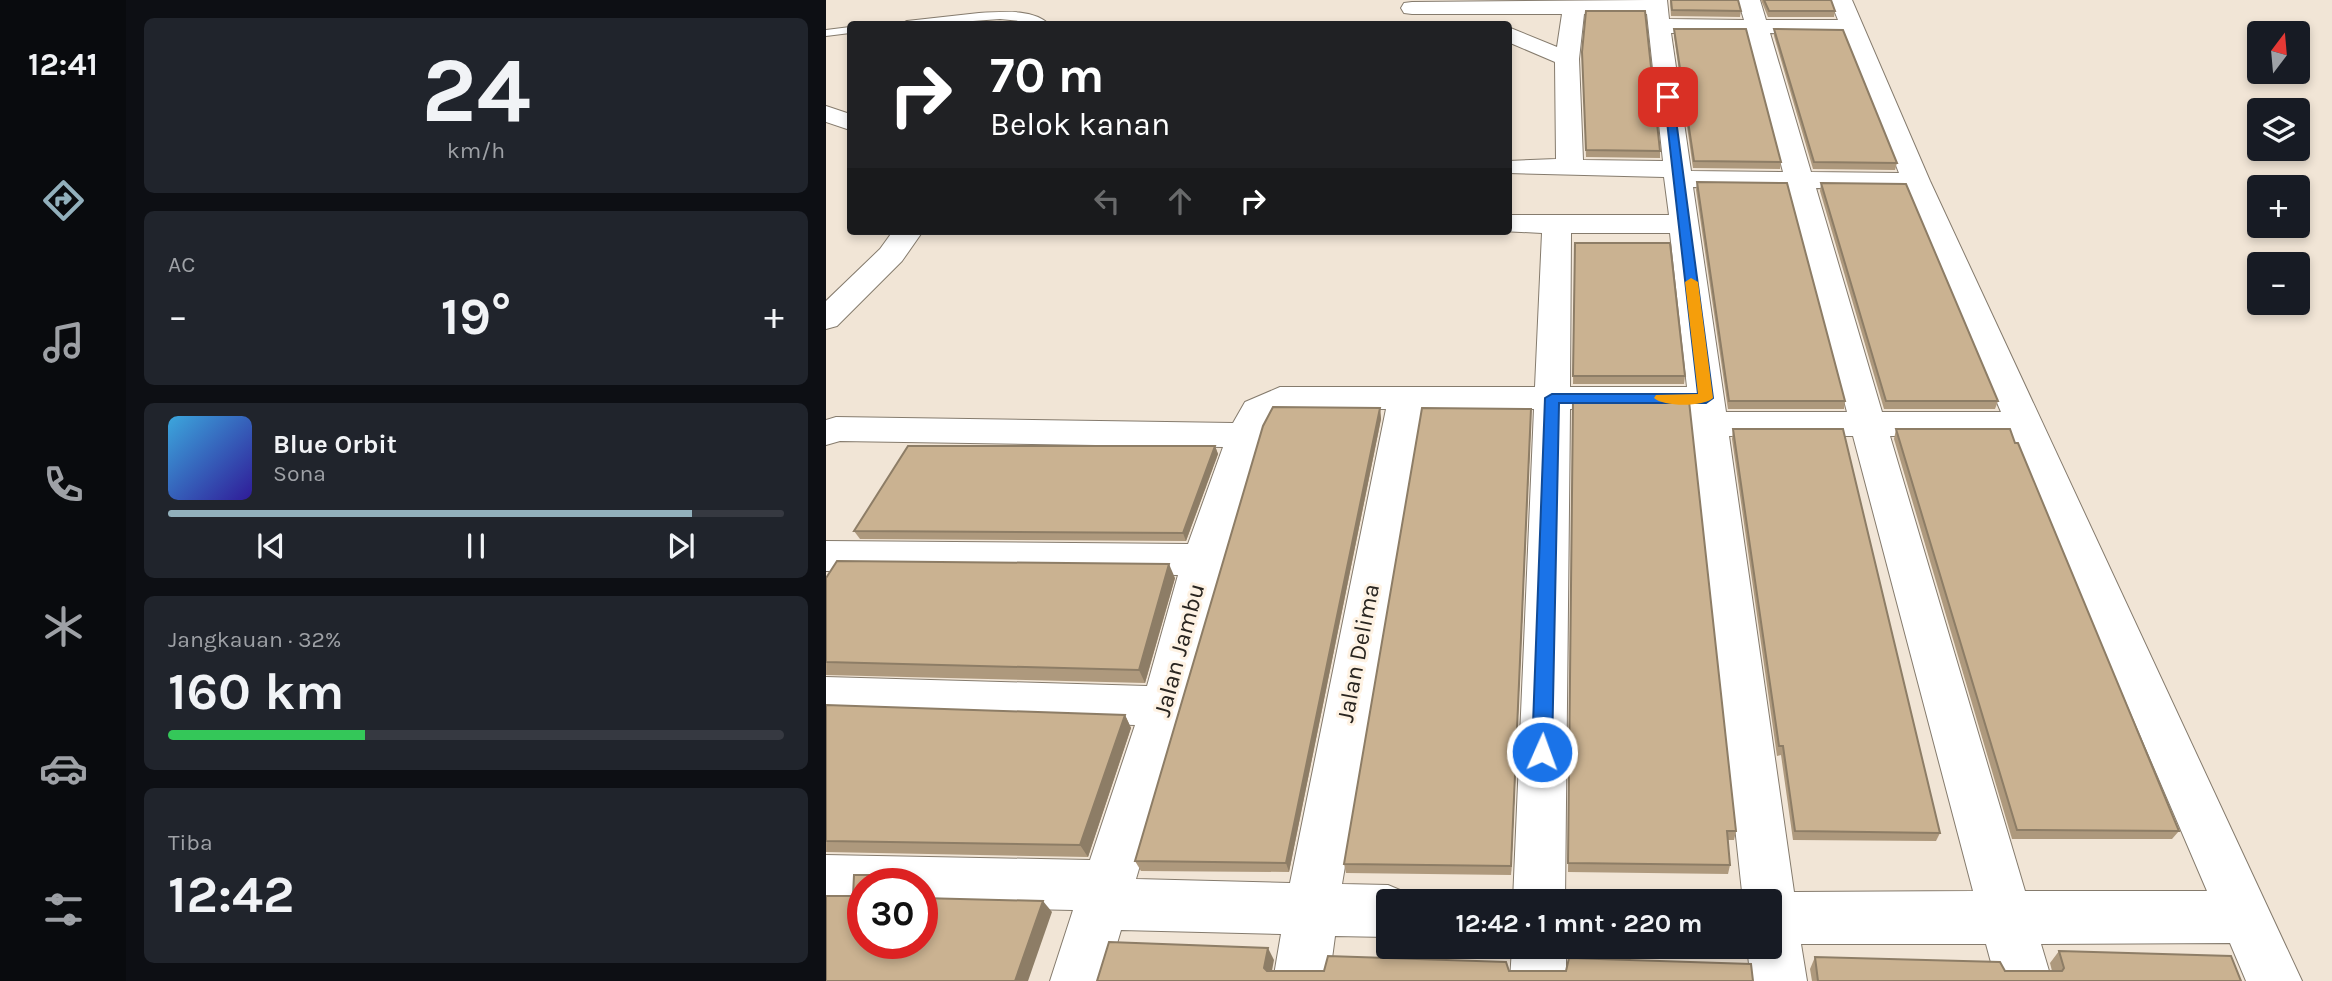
<!DOCTYPE html>
<html lang="id">
<head>
<meta charset="utf-8">
<style>
  :root { --surface:#171b24; --page:#20242c; --text:#f1f3f6; --muted:#9ea1a6; --line:#363941; --accent:#92b0bc }
  body { margin:0; font-family:Karla,sans-serif; background:var(--page); color:var(--text); height:100vh; display:flex; flex-direction:column; font-size:26px; white-space:nowrap }
  * { box-sizing:border-box; margin:0 }
  p { font-size:23px; color:var(--muted) }
  .icon { flex:none; width:38px; height:38px; fill:none; stroke:currentColor; stroke-width:2; stroke-linecap:round; stroke-linejoin:round }
  .map { position:relative; flex:1; overflow:hidden }
  .panel { display:flex; flex-direction:column; gap:18px; padding:18px; background:#0d0f14; width:700px }
  .panel>* { flex:none }
  .top-card { position:absolute; left:21px; top:21px; width:665px; height:214px; border-radius:7px; box-shadow:0 4px 10px #0003; background:#202124; color:#fff; overflow:hidden }
  .needle { width:46px; rotate:16deg }
  .tools { position:absolute; left:1421px; top:21px; display:grid; gap:14px }
  .tools a { display:grid; place-items:center; width:63px; height:63px; border-radius:7px; background:var(--surface); box-shadow:0 4px 10px #0003; font-size:35px }
  .speed { position:absolute; left:21px; top:868px; display:flex; gap:14px; font-size:35px; font-weight:700; text-align:center }
  .speed>* { display:grid; place-content:center; width:91px; height:91px; border-radius:50%; background:var(--surface); box-shadow:0 4px 10px #0003; line-height:1 }
  .speed .limit { border:10px solid #d22; background:#fff; color:#111 }
  .pin { position:absolute; display:grid; place-items:center; width:60px; height:60px; color:#fff; margin:-30px; border-radius:14px; box-shadow:0 4px 10px #0006 }
  .me { position:absolute; width:77px; margin:-38px; rotate:2deg; stroke-linejoin:round; filter:drop-shadow(0 0 5px #0008) }
  .turn { display:flex; align-items:center; gap:24px; height:147px; padding:0 28px; font-size:32px }
  .turn .icon { width:91px; height:91px; stroke-width:2.5 }
  .turn b { display:block; font-size:49px; line-height:60px }
  .lanes { display:flex; align-items:center; height:66px; padding:0 28px; background:#0003; justify-content:center; gap:35px; direction:ltr }
  .lanes .off { opacity:.35 }
  .big { font-size:52px; font-weight:700; line-height:1.1 }
  .panel .widget { flex:1; display:flex; flex-direction:column; justify-content:center; gap:10px; min-width:0; padding:0 24px; border-radius:10px; background:var(--page) }
  .panel .dial { align-items:center; gap:0 }
  .dial b { font-size:91px; line-height:1 }
  .song { display:flex; align-items:center; gap:21px }
  .cover { width:84px; height:84px; border-radius:10px; background:linear-gradient(135deg,hsl(200 70% 55%),hsl(250 70% 35%)) }
  .played { height:7px; border-radius:4px; background:linear-gradient(90deg,var(--accent) 85%,var(--line) 85%) }
  .keys { display:flex; justify-content:space-around; direction:ltr }
  .heat { display:flex; justify-content:space-between; align-items:center; font-size:38px; direction:ltr }
  .charge { height:10px; border-radius:5px; background:linear-gradient(90deg,#34c759 32%,var(--line) 0) }
  .trip { position:absolute; left:550px; top:889px; width:406px; height:70px; border-radius:7px; background:var(--surface); box-shadow:0 4px 10px #0003; font-weight:700; line-height:70px; text-align:center }
  main { display:flex; flex:1; min-height:0 }
  .menu { display:flex; flex-direction:column; width:126px; justify-content:space-around; align-items:center; background:#090b0e; color:var(--muted) }
  .menu .icon { width:49px; height:49px }
  .menu .selected { color:var(--accent) }
  .menu b { font-size:32px; color:var(--text) }
  .map>svg:first-child { display:block }
</style>
</head>
<body>
<main>
<nav class="menu">
<b>12:41</b>
<svg class="icon selected" aria-label="directions" viewBox="0 0 24 24"><path d="M12 3l9 9-9 9-9-9zM9 14v-3h6M13 9l2 2-2 2"/></svg>
<svg class="icon" aria-label="music" viewBox="0 0 24 24"><path d="M9 18V5l10-2v13"/><circle cx="6" cy="18" r="3"/><circle cx="16" cy="16" r="3"/></svg>
<svg class="icon" aria-label="phone" viewBox="0 0 24 24"><path d="M5 4h4l2 5-3 2q2 4 5 5l2-3 5 2v4C11 20 4 13 5 4z"/></svg>
<svg class="icon" aria-label="climate" viewBox="0 0 24 24"><path d="M12 3v18M4 7l16 10M4 17L20 7"/></svg>
<svg class="icon" aria-label="car" viewBox="0 0 24 24"><path d="M5 17H2v-5l4-1 3-4h7l3 4 3 1v5h-3M9 17h6M6 11h13"/><circle cx="7" cy="17" r="2"/><circle cx="17" cy="17" r="2"/></svg>
<svg class="icon" aria-label="filters" viewBox="0 0 24 24"><path d="M4 7h16M4 17h16"/><circle cx="9" cy="7" r="2"/><circle cx="15" cy="17" r="2"/></svg>
</nav>
<section class="panel">
<div class="widget dial"><b>24</b><p>km/h</p></div>
<div class="widget"><p>AC</p>
<div class="heat"><a>−</a><b class="big">19°</b><a>+</a></div>
</div>
<div class="widget">
<div class="song"><i class="cover"></i><div><b>Blue Orbit</b><p>Sona</p></div></div>
<div class="played"></div>
<div class="keys"><svg class="icon" aria-label="previous" viewBox="0 0 24 24"><path d="M18 5L8 12l10 7zM5 5v14"/></svg><svg class="icon" aria-label="pause" viewBox="0 0 24 24"><path d="M8 5v14M16 5v14"/></svg><svg class="icon" aria-label="next" viewBox="0 0 24 24"><path d="M6 5l10 7-10 7zM19 5v14"/></svg></div>
</div>
<div class="widget"><p>Jangkauan · 32%</p><b class="big">160 km</b><div class="charge"></div></div>
<div class="widget"><p>Tiba</p><b class="big">12:42</b></div>
</section>
<div class="map">
<svg width="1506" height="981" viewBox="0 0 1506 981">
  <rect width="100%" height="100%" fill="#f1e5d6"/>
  <g fill="none" stroke-linecap="round" stroke-linejoin="round">
    <defs>
      <g id="lane">
        <path d="M153,13C175,12 205,8 223,24L174,19L106,24H75L81,21Z"/>
        <path d="M24,27V33L0,36V30Z"/>
      </g>
      <g id="street">
        <path d="M819,0H841L843,19L918,20L912,0H934L940,20H1012L1004,0H1026L1104,181L1476,981H1420L1404,943L1215,944L1226,981H1170L1160,944H975L981,981H925L921,947H943V901H917L864,409H744L739,901H687L708,409H596L516,884L562,885L581,893L585,901H562V937L509,936L503,981H447L455,934L295,930L280,981H224L247,910L96,907V884H37V906L0,905V855L264,860L309,725L0,715V677L321,686L352,575L0,571V541L362,544L397,447L14,441L0,445V420L10,417L407,423L419,402L454,387H709L716,233L675,231H682V215H843L838,177L682,173V161L730,159L729,62L682,42V27L731,47L736,14H586L578,13L575,8L578,3L586,2ZM758,14H821L837,161L757,160L753,59ZM845,33H921L957,172L865,171ZM944,33L1018,34L1073,173L985,172ZM867,187L962,188L1021,412H900ZM990,188L1080,189L1175,412H1056ZM745,233H844L861,387H744ZM460,409H560L464,883L310,879C354,731 391,582 437,435L446,417ZM903,436H1027L1147,891L968,892ZM1064,436H1186L1381,891H1199Z"/>
        <path d="M0,106L24,114V130L0,122Z"/>
        <path d="M67,231H97L76,261L11,326L0,329V301L54,249Z"/>
        <path d="M686,947H740V981H684Z"/>
      </g>
    </defs>
    <use href="#lane" stroke="#857b6d" stroke-width="2"/>
    <use href="#street" stroke="#857b6d" stroke-width="2"/>
    <use href="#lane" fill="#fff" fill-rule="evenodd"/>
    <use href="#street" fill="#fff" fill-rule="evenodd"/>
  </g>
  <g fill="#ae997d">
    <path d="M844,0H912L915,11L914,17L845,16Z"/>
    <path d="M935,0H1005L1009,11L1008,17H942Z"/>
    <path d="M848,29L955,162L954,169L867,168L848,36Z"/>
    <path d="M948,29L1071,163L1069,170L987,169L948,36Z"/>
    <path d="M756,52L834,151V158L760,157Z"/>
    <path d="M871,182L1019,401L1018,409H902L870,190Z"/>
    <path d="M995,183L1172,401L1169,409H1058L994,191Z"/>
    <path d="M749,243L859,376L858,384H747Z"/>
    <path d="M747,401L910,831L908,840H902L904,865L902,874L742,872Z"/>
    <path d="M554,408L555,419L463,872L315,871L309,861Z"/>
    <path d="M705,419L685,875L520,873L518,864Z"/>
    <path d="M907,429L1114,833L1110,841L967,840L955,755L951,756L906,439Z"/>
    <path d="M1070,429L1353,831L1346,839H1186L1068,439Z"/>
    <path d="M389,446L392,454L360,541L34,539L28,531Z"/>
    <path d="M0,578H349L319,683L0,675Z"/>
    <path d="M0,705L299,715L305,728L262,857L0,852Z"/>
    <path d="M1233,951L1415,981H986L984,969L989,957L1179,971H1226L1224,963Z"/>
  </g>
  <g fill="#8d7d66">
    <path d="M554,408L555,419L463,872L460,863Z"/>
    <path d="M705,409V419L685,875V866Z"/>
    <path d="M389,446L392,454L360,541L357,533Z"/>
    <path d="M343,564L349,578L319,683L313,670Z"/>
    <path d="M299,715L305,728L262,857L254,845Z"/>
    <path d="M82,875L91,884H82Z"/>
    <path d="M217,901L226,912L202,981H189Z"/>
    <path d="M442,948L448,960L444,981L438,968Z"/>
  </g>
  <g fill="#cab291" stroke="#8d7d66" stroke-width="2">
    <path d="M845,0H912L915,11L846,10Z"/>
    <path d="M938,0H1005L1009,11H943Z"/>
    <path d="M760,11H819L834,151L760,150L756,52Z"/>
    <path d="M848,29H920L955,162L868,161Z"/>
    <path d="M948,29L1017,30L1071,163L988,162Z"/>
    <path d="M871,182L961,183L1019,401H903Z"/>
    <path d="M995,183L1080,184L1172,401H1060Z"/>
    <path d="M749,243H844L859,376H747Z"/>
    <path d="M747,401H863L910,831H901L904,865L742,863Z"/>
    <path d="M447,407L554,408L460,863L309,861L437,426Z"/>
    <path d="M596,408L705,409L685,866L518,864Z"/>
    <path d="M907,429H1017L1114,833L969,831L957,746H953Z"/>
    <path d="M1070,429H1184L1189,443H1192L1353,831L1191,830Z"/>
    <path d="M82,446H389L357,533L28,531Z"/>
    <path d="M11,561L343,564L313,670L0,662V578Z"/>
    <path d="M0,705L299,715L254,845L0,841Z"/>
    <path d="M28,875H82V884H37V943H96V898L217,901L189,981H0V896H27Z"/>
    <path d="M283,942L442,948L438,968L441,971H498L502,956L680,962L683,971H740L743,958L925,964L927,981H271Z"/>
    <path d="M1233,951L1405,956L1415,981H992L989,957L1174,962L1179,971H1236L1238,968Z"/>
  </g>
  <path fill="#1a73e8" stroke="#114b97" stroke-width="2" d="M838,95L847,97L887,398L880,403H733L726,752L723,758L716,761L709,758L706,752L719,398L726,394H872Z"/>
  <path fill="#f59e0b" d="M865,278L872,282L887,398C878,407 837,407 828,398L830,395L872,394L859,282Z"/>
  <g text-anchor="middle" stroke-width="6" stroke-linejoin="round" paint-order="stroke">
    <g font-size="24" fill="#292520" stroke="#fef2e3">
      <text transform="translate(353 650) rotate(-75)" y="8">Jalan Jambu</text>
      <text transform="translate(532 653) rotate(-79)" y="8">Jalan Delima</text>
    </g>
  </g>
</svg>
<div class="tools">
<a><svg class="needle" viewBox="-14 -14 28 28"><path d="M0-13l5 13h-10z" fill="#e53935"/><path d="M0 13l5-13h-10z" fill="#9ea1a6"/></svg></a>
<a><svg class="icon" aria-label="layers" viewBox="0 0 24 24"><path d="M12 4l9 5-9 5-9-5zM3 14l9 5 9-5"/></svg></a>
<a>+</a>
<a>−</a>
</div>
<div class="speed"><div class="limit">30</div></div>
<div class="pin" style="left:842px;top:97px;background:#d93025"><svg class="icon" aria-label="arrive" viewBox="0 0 24 24"><path d="M6 21V4h12l-3 4 3 4H6"/></svg></div>
<svg class="me" style="left:716px;top:752px" viewBox="-20 -20 40 40"><circle r="17" fill="#1a73e8" stroke="#fff" stroke-width="3"/><path d="M0-11L8 9 0 5-8 9z" fill="#fff"/></svg>
<div class="trip">12:42 · 1 mnt · 220 m</div>
<div class="top-card">
<div class="turn"><svg class="icon" aria-label="right" viewBox="0 0 24 24"><path d="M7 20v-9h11M14 6l5 5-5 5"/></svg><div><b>70 m</b>Belok kanan</div></div>
<div class="lanes"><svg class="icon off" aria-label="left" viewBox="0 0 24 24"><path d="M17 20v-9H6M10 6l-5 5 5 5"/></svg><svg class="icon off" aria-label="ahead" viewBox="0 0 24 24"><path d="M12 20V5M6 11l6-6 6 6"/></svg><svg class="icon" aria-label="right" viewBox="0 0 24 24"><path d="M7 20v-9h11M14 6l5 5-5 5"/></svg></div>
</div>
</div>
</main>
</body>
</html>
